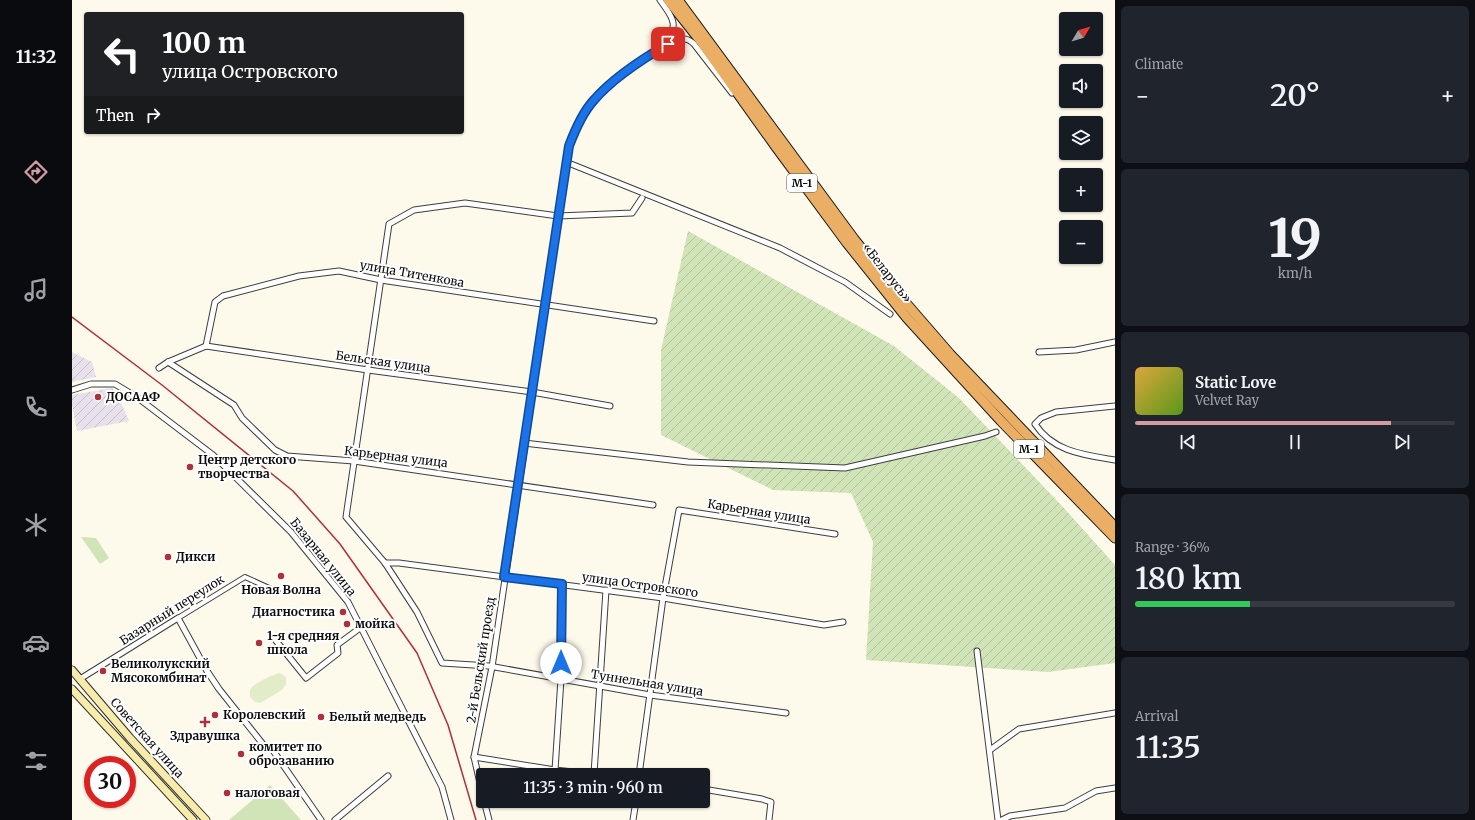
<!DOCTYPE html>
<html lang="en">
<head>
<meta charset="utf-8">
<style>
  :root { --surface:#171b24; --page:#20242c; --text:#f1f3f6; --muted:#9ea1a6; --line:#363941; --accent:#d39ba2 }
  body { margin:0; font-family:Merriweather,serif; background:var(--page); color:var(--text); height:100vh; display:flex; flex-direction:column; font-size:15px; white-space:nowrap }
  * { box-sizing:border-box; margin:0 }
  p { font-size:13px; color:var(--muted) }
  .icon { flex:none; width:22px; height:22px; fill:none; stroke:currentColor; stroke-width:2; stroke-linecap:round; stroke-linejoin:round }
  .map { position:relative; flex:1; overflow:hidden }
  .sheet { display:flex; flex-direction:column; gap:6px; padding:6px; background:#0d0f14; width:360px }
  .sheet>* { flex:none }
  .hud { position:absolute; left:12px; top:12px; width:380px; height:122px; border-radius:4px; box-shadow:0 1px 3px #0004; background:#202124; color:#fff; overflow:hidden }
  .needle { width:26px; rotate:52deg }
  .controls { position:absolute; left:987px; top:12px; display:grid; gap:8px }
  .controls a { display:grid; place-items:center; width:44px; height:44px; border-radius:4px; background:var(--surface); box-shadow:0 1px 3px #0004; font-size:20px }
  .speed { position:absolute; left:12px; top:756px; display:flex; gap:8px; font-size:20px; font-weight:700; text-align:center }
  .speed>* { display:grid; place-content:center; width:52px; height:52px; border-radius:50%; background:var(--surface); box-shadow:0 1px 3px #0004; line-height:1 }
  .speed .limit { border:6px solid #d22; background:#fff; color:#111 }
  .pin { position:absolute; display:grid; place-items:center; width:34px; height:34px; color:#fff; margin:-17px; border-radius:8px; box-shadow:0 2px 6px #0006 }
  .me { position:absolute; width:44px; margin:-22px; rotate:0deg; stroke-linejoin:round; filter:drop-shadow(0 0 3px #0008) }
  .turn { display:flex; align-items:center; gap:14px; height:84px; padding:0 12px; font-size:18px }
  .turn .icon { width:52px; height:52px; stroke-width:2.5 }
  .turn b { display:block; font-size:28px; line-height:34px }
  .then { display:flex; align-items:center; height:38px; padding:0 12px; background:#0003; gap:8px; font-size:15px }
  .big { font-size:30px; font-weight:600; line-height:1.1 }
  .sheet .tile { flex:1; display:flex; flex-direction:column; justify-content:center; gap:6px; min-width:0; padding:0 14px; border-radius:6px; background:var(--page) }
  .sheet .dial { align-items:center; gap:0 }
  .dial b { font-size:52px; line-height:1 }
  .song { display:flex; align-items:center; gap:12px }
  .cover { width:48px; height:48px; border-radius:6px; background:linear-gradient(135deg,hsl(40 70% 55%),hsl(90 70% 35%)) }
  .played { height:4px; border-radius:2px; background:linear-gradient(90deg,var(--accent) 80%,var(--line) 80%) }
  .keys { display:flex; justify-content:space-around; direction:ltr }
  .heat { display:flex; justify-content:space-between; align-items:center; font-size:22px; direction:ltr }
  .charge { height:6px; border-radius:3px; background:linear-gradient(90deg,#34c759 36%,var(--line) 0) }
  .trip { position:absolute; left:404px; top:768px; width:234px; height:40px; border-radius:4px; background:var(--surface); box-shadow:0 1px 3px #0004; font-weight:600; line-height:40px; text-align:center }
  main { display:flex; flex:1; min-height:0 }
  .menu { display:flex; flex-direction:column; width:72px; justify-content:space-around; align-items:center; background:#090b0e; color:var(--muted) }
  .menu .icon { width:28px; height:28px }
  .menu .selected { color:var(--accent) }
  .menu b { font-size:18px; color:var(--text) }
  .map>svg:first-child { display:block }
</style>
</head>
<body>
<main>
<nav class="menu">
<b>11:32</b>
<svg class="icon selected" aria-label="directions" viewBox="0 0 24 24"><path d="M12 3l9 9-9 9-9-9zM9 14v-3h6M13 9l2 2-2 2"/></svg>
<svg class="icon" aria-label="music" viewBox="0 0 24 24"><path d="M9 18V5l10-2v13"/><circle cx="6" cy="18" r="3"/><circle cx="16" cy="16" r="3"/></svg>
<svg class="icon" aria-label="phone" viewBox="0 0 24 24"><path d="M5 4h4l2 5-3 2q2 4 5 5l2-3 5 2v4C11 20 4 13 5 4z"/></svg>
<svg class="icon" aria-label="climate" viewBox="0 0 24 24"><path d="M12 3v18M4 7l16 10M4 17L20 7"/></svg>
<svg class="icon" aria-label="car" viewBox="0 0 24 24"><path d="M5 17H2v-5l4-1 3-4h7l3 4 3 1v5h-3M9 17h6M6 11h13"/><circle cx="7" cy="17" r="2"/><circle cx="17" cy="17" r="2"/></svg>
<svg class="icon" aria-label="filters" viewBox="0 0 24 24"><path d="M4 7h16M4 17h16"/><circle cx="9" cy="7" r="2"/><circle cx="15" cy="17" r="2"/></svg>
</nav>
<div class="map">
<svg width="1043" height="820" viewBox="0 0 1043 820">
  <defs>
    <pattern id="industrial-furrows" width="10" height="10" patternUnits="userSpaceOnUse"><rect width="10" height="10" fill="#e8e0ea"/><path d="M-1 1l2-2M0 10L10 0M9 11l2-2" fill="none" stroke="#c6bfc7"/></pattern>
    <pattern id="garden-furrows" width="10" height="10" patternUnits="userSpaceOnUse"><rect width="10" height="10" fill="#d1e4b8"/><path d="M-1 1l2-2M0 10L10 0M9 11l2-2" fill="none" stroke="#b2c29d"/></pattern>
  </defs>
  <rect width="100%" height="100%" fill="#fdf9eb"/>
  <g fill="url(#industrial-furrows)">
    <path d="M0,352L20,362L24,377L0,382Z"/>
    <path d="M40,388L45,394L57,421L5,431L0,405V395Z"/>
  </g>
  <g fill="#d1e4b8">
    <path d="M9,537L24,538L37,558L28,564Z"/>
    <path d="M198,785L229,820H157Z"/>
  </g>
  <path fill="url(#garden-furrows)" d="M616,231L822,346L887,398L991,507L1043,565V663L976,672L794,660L801,542L779,493L701,490L589,435V350Z"/>
  <path fill="#e2ecc9" d="M208,673L214,677V684L210,690L188,703L183,702L178,697C178,693 177,690 180,687C186,682 201,674 208,673Z"/>
  <g fill="none" stroke-linecap="round" stroke-linejoin="round">
    <defs>
      <path id="pedestrian" d="M106,618L173,577L206,592"/>
      <g id="minor">
        <path d="M586,47C608,28 604,22 588,0"/>
        <path d="M494,162L708,248L773,282L818,314"/>
        <path d="M570,198L560,213L486,216L393,203L342,210L317,224L274,517L313,563L345,612L370,663L417,666L578,695L714,713"/>
        <path d="M134,346L143,302L151,296L227,276L267,271L309,280L582,321"/>
        <path d="M967,352L1004,350L1043,342"/>
        <path d="M96,362L162,405L170,418L203,450L215,456L282,461L581,505"/>
        <path d="M87,368L96,362L134,346L296,370L460,392L538,406"/>
        <path d="M0,390L19,384H43L66,398L141,455L219,532L276,602L370,787L379,820"/>
        <path d="M1043,406L984,412L969,418L963,424C981,452 1013,455 1043,460"/>
        <path d="M452,443L616,462L773,468L913,436L924,432"/>
        <path d="M313,563H327L591,598L752,625L771,622"/>
        <path d="M201,637L234,678L266,653L265,645L288,628"/>
        <path d="M905,651L926,820"/>
        <path d="M8,679L106,618L135,671L147,689L194,748L200,749L249,820"/>
        <path d="M918,750L947,729L1043,713"/>
        <path d="M402,757L483,770L528,775"/>
        <path d="M483,770L489,679L490,584"/>
        <path d="M522,774L534,590"/>
        <path d="M567,775L591,598L607,510L763,534"/>
        <path d="M631,789L690,799L699,802L697,820"/>
        <path d="M411,796L402,757L420,667L497,146C503,130 510,114 521,101C533,86 594,39 612,39C616,39 619,41 622,44L660,93"/>
        <path d="M412,801L417,820"/>
        <path d="M263,820L316,776"/>
        <path d="M561,820L564,801"/>
        <path d="M930,820L938,816L993,808L1024,791L1043,788"/>
      </g>
      <g id="secondary">
        <path d="M0,670L58,738L134,820"/>
        <path d="M0,689L121,820"/>
      </g>
      <g id="trunk">
        <path d="M596,0L627,39L704,147L775,243L835,318L929,421L1043,538"/>
        <path d="M606,0L782,239L833,302L878,354L1043,527"/>
      </g>
    </defs>
    <use href="#pedestrian" stroke="#3e3e3e" stroke-width="6"/>
    <use href="#minor" stroke="#3e3e3e" stroke-width="7"/>
    <use href="#secondary" stroke="#2d2d2d" stroke-width="9"/>
    <use href="#trunk" stroke="#1c1c1c" stroke-width="11"/>
    <use href="#pedestrian" stroke="#fff" stroke-width="4"/>
    <use href="#minor" stroke="#fff" stroke-width="5"/>
    <use href="#secondary" stroke="#f8ecab" stroke-width="7"/>
    <use href="#trunk" stroke="#eaaf65" stroke-width="9"/>
    <path stroke="#af303c" stroke-width="1.5" d="M0,317L90,385L221,491L268,544L345,653L376,725L404,820"/>
  </g>
  <g fill="none" stroke-linecap="round" stroke-linejoin="round">
    <defs>
      <path id="route" d="M489,663L490,584L432,577L497,146C503,130 510,113 522,100C540,79 572,58 596,44"/>
    </defs>
    <use href="#route" stroke="#114b97" stroke-width="10"/>
    <use href="#route" stroke="#1a73e8" stroke-width="7"/>
  </g>
  <g fill="#af303c" stroke="#fff" stroke-width="1.5">
    <circle cx="26" cy="397" r="4"/>
    <circle cx="118" cy="467" r="4"/>
    <circle cx="96" cy="557" r="4"/>
    <circle cx="209" cy="576" r="4"/>
    <circle cx="271" cy="612" r="4"/>
    <circle cx="275" cy="624" r="4"/>
    <circle cx="187" cy="643" r="4"/>
    <circle cx="31" cy="671" r="4"/>
    <circle cx="143" cy="715" r="4"/>
    <circle cx="249" cy="717" r="4"/>
    <path d="M131 716h4v4h4v4h-4v4h-4v-4h-4v-4h4z"/>
    <circle cx="169" cy="754" r="4"/>
    <circle cx="155" cy="793" r="4"/>
  </g>
  <g text-anchor="middle" stroke-width="4" stroke-linejoin="round" paint-order="stroke">
    <g fill="#fff" stroke="#545454" stroke-width="1">
      <rect x="715" y="174" width="30" height="18" rx="3"/>
      <rect x="942" y="440" width="30" height="18" rx="3"/>
    </g>
    <g font-size="11" font-weight="bold" fill="#0b0b0b">
      <text x="730" y="187">М-1</text>
      <text x="957" y="453">М-1</text>
    </g>
    <g font-size="12" fill="#0b0b0b" stroke="#fff">
      <text transform="translate(815 273) rotate(52)" y="4">«Беларусь»</text>
      <text transform="translate(340 274) rotate(10)" y="4">улица Титенкова</text>
      <text transform="translate(311 362) rotate(8)" y="4">Бельская улица</text>
      <text transform="translate(324 457) rotate(7)" y="4">Карьерная улица</text>
      <text transform="translate(687 512) rotate(9)" y="4">Карьерная улица</text>
      <text transform="translate(251 557) rotate(51)" y="4">Базарная улица</text>
      <text transform="translate(568 585) rotate(8)" y="4">улица Островского</text>
      <text transform="translate(100 610) rotate(-32)" y="4">Базарный переулок</text>
      <text transform="translate(409 660) rotate(-81)" y="4">2-й Бельский проезд</text>
      <text transform="translate(575 683) rotate(9)" y="4">Туннельная улица</text>
      <text transform="translate(75 738) rotate(48)" y="4">Советская улица</text>
    </g>
    <g font-size="12" font-weight="bold" fill="#0b0b0b" stroke="#fff" text-anchor="start">
      <text x="34" y="401">ДОСААФ</text>
      <text x="126" y="464">Центр детского<tspan x="126" dy="14">творчества</tspan></text>
      <text x="104" y="561">Дикси</text>
      <text x="209" y="594" text-anchor="middle">Новая Волна</text>
      <text x="263" y="616" text-anchor="end">Диагностика</text>
      <text x="283" y="628">мойка</text>
      <text x="195" y="640">1-я средняя<tspan x="195" dy="14">школа</tspan></text>
      <text x="39" y="668">Великолукский<tspan x="39" dy="14">Мясокомбинат</tspan></text>
      <text x="151" y="719">Королевский</text>
      <text x="257" y="721">Белый медведь</text>
      <text x="133" y="740" text-anchor="middle">Здравушка</text>
      <text x="177" y="751">комитет по<tspan x="177" dy="14">оброзаванию</tspan></text>
      <text x="163" y="797">налоговая</text>
    </g>
  </g>
</svg>
<div class="controls">
<a><svg class="needle" viewBox="-14 -14 28 28"><path d="M0-13l5 13h-10z" fill="#e53935"/><path d="M0 13l5-13h-10z" fill="#9ea1a6"/></svg></a>
<a><svg class="icon" aria-label="sound" viewBox="0 0 24 24"><path d="M4 9h4l5-4v14l-5-4H4zM17 9q2 3 0 6"/></svg></a>
<a><svg class="icon" aria-label="layers" viewBox="0 0 24 24"><path d="M12 4l9 5-9 5-9-5zM3 14l9 5 9-5"/></svg></a>
<a>+</a>
<a>−</a>
</div>
<div class="speed"><div class="limit">30</div></div>
<div class="pin" style="left:596px;top:44px;background:#d93025"><svg class="icon" aria-label="arrive" viewBox="0 0 24 24"><path d="M6 21V4h12l-3 4 3 4H6"/></svg></div>
<svg class="me" style="left:489px;top:663px" viewBox="-20 -20 40 40"><circle r="19" fill="#fff"/><path d="M0-13L10 11 0 6-10 11z" fill="#1a73e8"/></svg>
<div class="trip">11:35 · 3 min · 960 m</div>
<div class="hud">
<div class="turn"><svg class="icon" aria-label="left" viewBox="0 0 24 24"><path d="M17 20v-9H6M10 6l-5 5 5 5"/></svg><div><b>100 m</b>улица Островского</div></div>
<div class="then">Then<svg class="icon" aria-label="right" viewBox="0 0 24 24"><path d="M7 20v-9h11M14 6l5 5-5 5"/></svg></div>
</div>
</div>
<section class="sheet">
<div class="tile"><p>Climate</p>
<div class="heat"><a>−</a><b class="big">20°</b><a>+</a></div>
</div>
<div class="tile dial"><b>19</b><p>km/h</p></div>
<div class="tile">
<div class="song"><i class="cover"></i><div><b>Static Love</b><p>Velvet Ray</p></div></div>
<div class="played"></div>
<div class="keys"><svg class="icon" aria-label="previous" viewBox="0 0 24 24"><path d="M18 5L8 12l10 7zM5 5v14"/></svg><svg class="icon" aria-label="pause" viewBox="0 0 24 24"><path d="M8 5v14M16 5v14"/></svg><svg class="icon" aria-label="next" viewBox="0 0 24 24"><path d="M6 5l10 7-10 7zM19 5v14"/></svg></div>
</div>
<div class="tile"><p>Range · 36%</p><b class="big">180 km</b><div class="charge"></div></div>
<div class="tile"><p>Arrival</p><b class="big">11:35</b></div>
</section>
</main>
</body>
</html>
